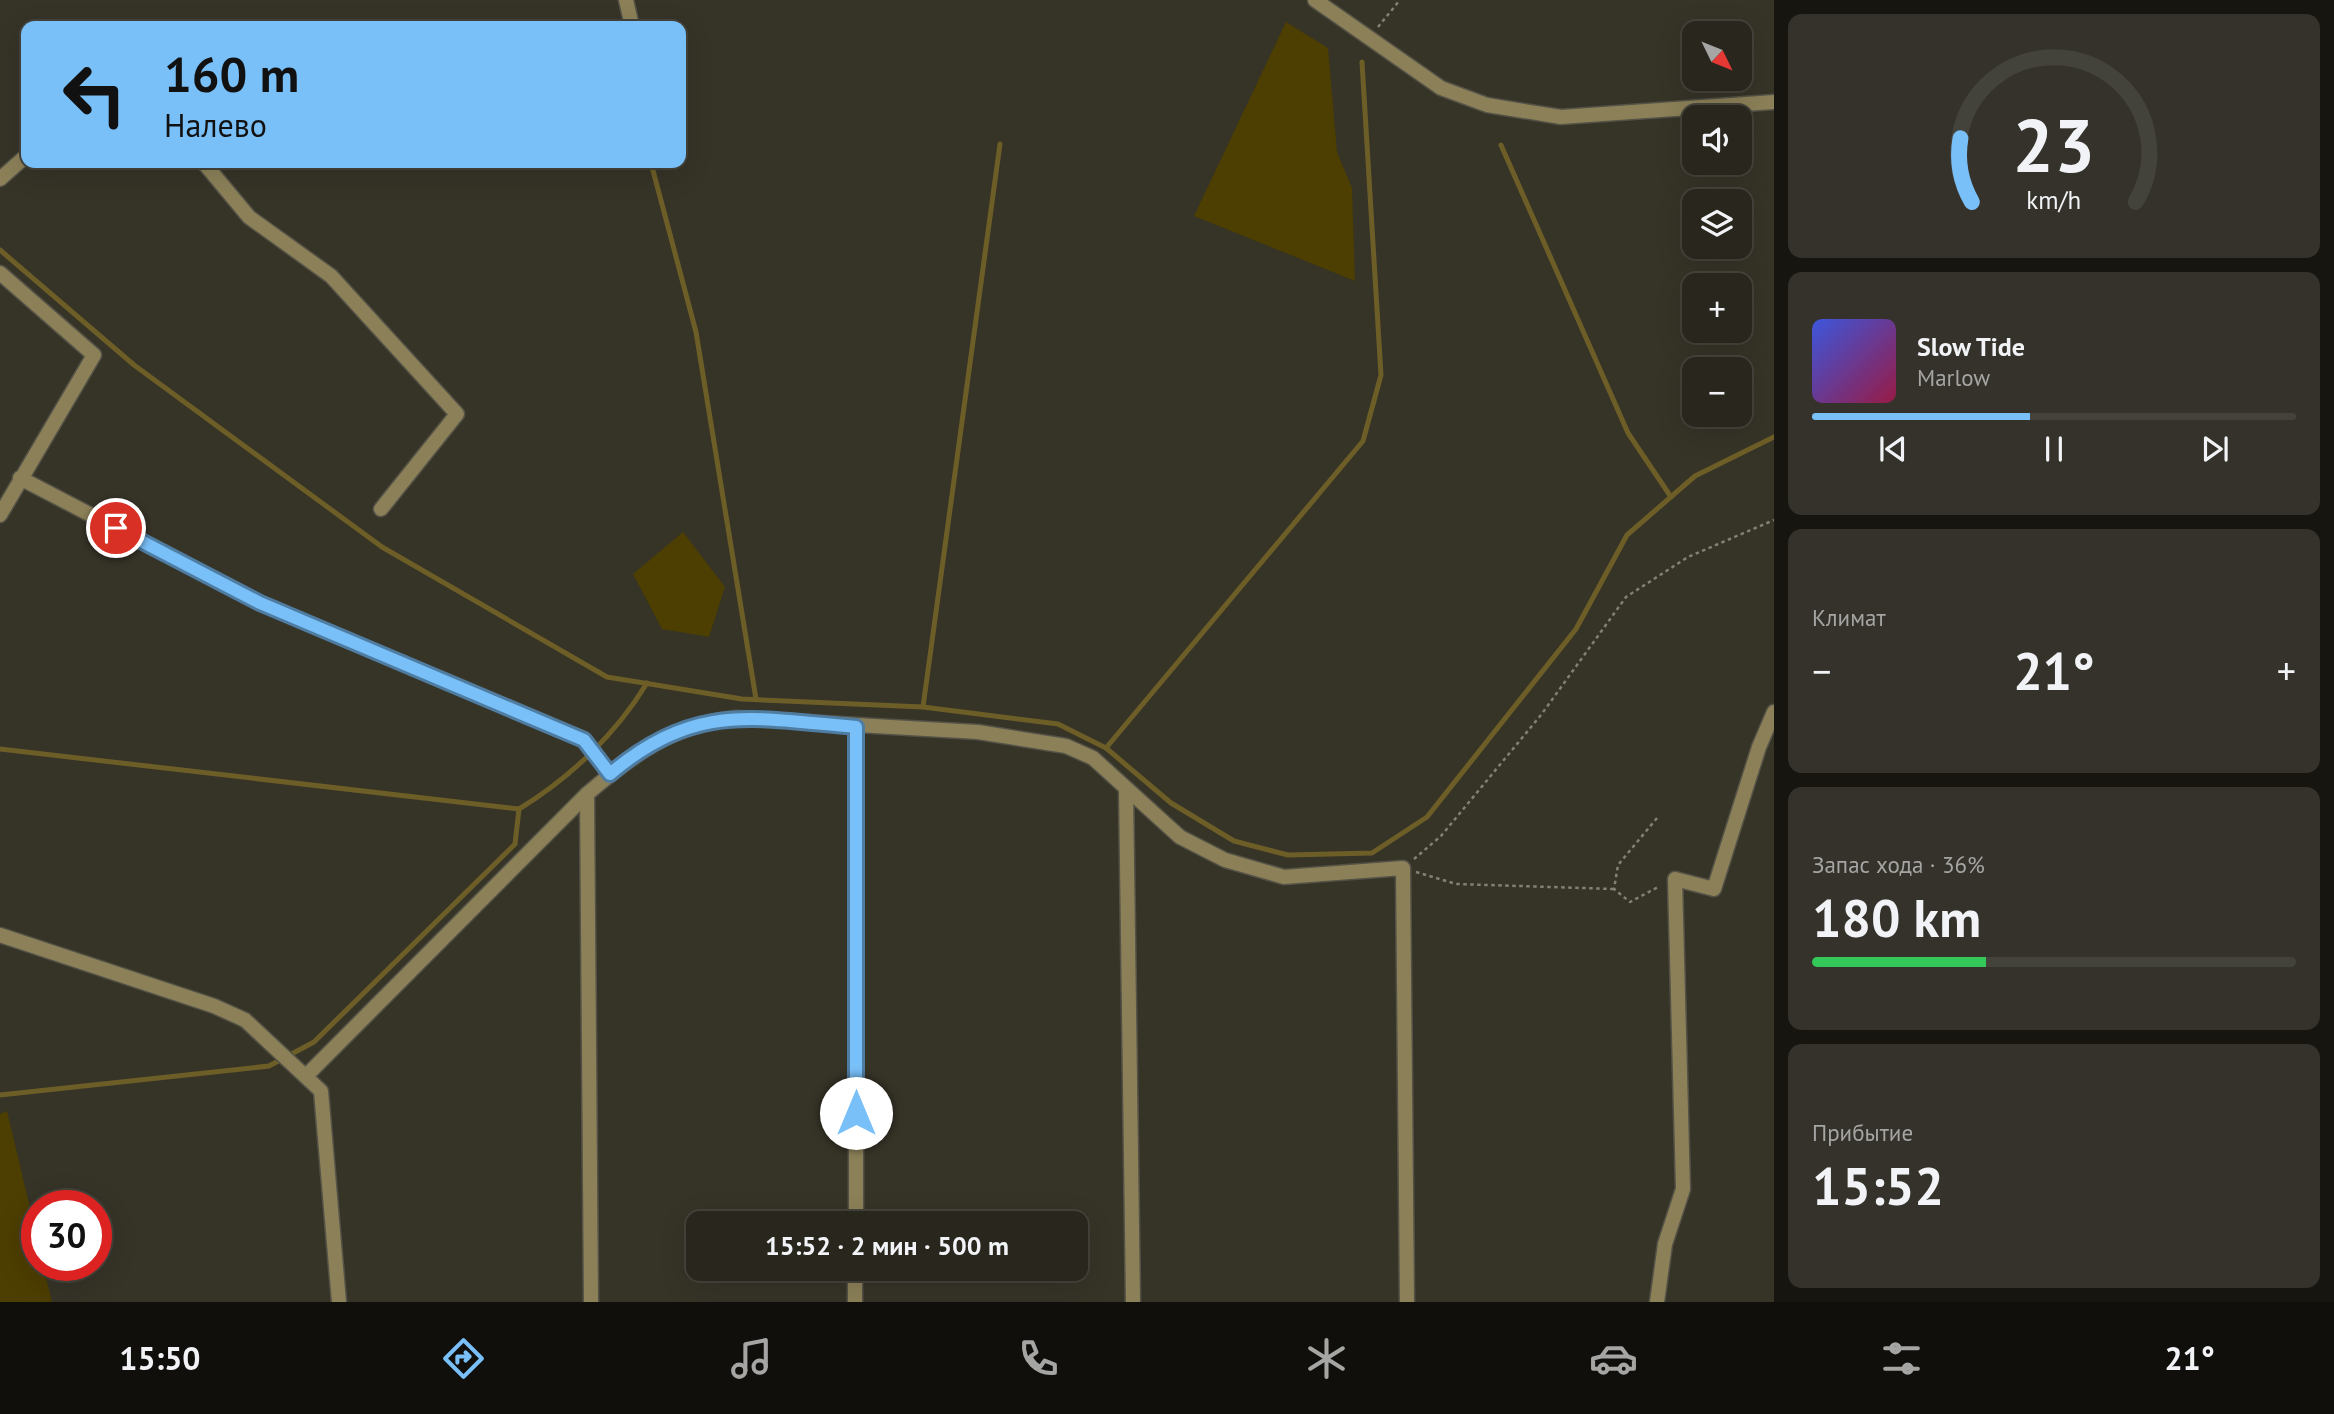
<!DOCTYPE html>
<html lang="ru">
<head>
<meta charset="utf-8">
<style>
  :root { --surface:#28261d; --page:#34322a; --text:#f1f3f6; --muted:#a5a5a4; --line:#44433b; --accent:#79bff8 }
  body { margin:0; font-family:"PT Sans",sans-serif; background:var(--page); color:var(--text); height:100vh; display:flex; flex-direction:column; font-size:26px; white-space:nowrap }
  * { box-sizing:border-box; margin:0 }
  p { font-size:23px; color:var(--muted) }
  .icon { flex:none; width:38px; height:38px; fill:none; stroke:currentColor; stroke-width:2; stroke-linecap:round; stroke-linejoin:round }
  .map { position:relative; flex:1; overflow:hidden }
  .sheet { display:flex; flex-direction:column; gap:14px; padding:14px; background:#161510; width:560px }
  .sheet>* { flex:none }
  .top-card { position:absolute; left:21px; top:21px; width:665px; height:147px; border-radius:14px; box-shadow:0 7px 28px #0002,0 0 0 2px var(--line); background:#79bff8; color:#111; overflow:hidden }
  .needle { width:46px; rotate:133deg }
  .controls { position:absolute; left:1682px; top:21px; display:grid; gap:14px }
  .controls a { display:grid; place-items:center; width:70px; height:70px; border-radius:14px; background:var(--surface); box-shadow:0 7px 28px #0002,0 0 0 2px var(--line); font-size:35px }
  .speed { position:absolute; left:21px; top:1190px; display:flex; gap:14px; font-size:35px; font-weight:700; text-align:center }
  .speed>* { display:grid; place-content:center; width:91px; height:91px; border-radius:50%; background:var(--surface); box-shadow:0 7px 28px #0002,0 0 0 2px var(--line); line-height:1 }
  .speed .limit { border:10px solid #d22; background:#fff; color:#111 }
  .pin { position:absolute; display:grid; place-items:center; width:60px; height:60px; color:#fff; margin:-30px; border:4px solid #fff; border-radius:50%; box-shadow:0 2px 7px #0007 }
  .me { position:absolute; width:77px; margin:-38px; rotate:0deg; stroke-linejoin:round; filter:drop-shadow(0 0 5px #0008) }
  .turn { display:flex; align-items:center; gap:24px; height:147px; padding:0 28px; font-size:32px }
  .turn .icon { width:91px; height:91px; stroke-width:2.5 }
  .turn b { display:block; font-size:49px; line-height:60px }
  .big { font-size:52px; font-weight:700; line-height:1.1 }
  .sheet .card { flex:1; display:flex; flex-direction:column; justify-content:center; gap:10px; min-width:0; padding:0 24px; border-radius:14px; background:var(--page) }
  .sheet .dial { align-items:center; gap:0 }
  .dial svg { height:182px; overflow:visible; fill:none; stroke:var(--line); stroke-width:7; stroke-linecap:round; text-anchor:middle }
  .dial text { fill:var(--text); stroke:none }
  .song { display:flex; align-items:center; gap:21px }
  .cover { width:84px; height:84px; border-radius:10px; background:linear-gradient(135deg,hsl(230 70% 55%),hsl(340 70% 35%)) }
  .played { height:7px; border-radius:4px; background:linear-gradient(90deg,var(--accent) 45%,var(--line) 45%) }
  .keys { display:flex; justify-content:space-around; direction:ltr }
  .heat { display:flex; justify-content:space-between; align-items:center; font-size:38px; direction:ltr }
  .charge { height:10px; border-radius:5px; background:linear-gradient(90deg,#34c759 36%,var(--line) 0) }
  .trip { position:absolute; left:686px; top:1211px; width:402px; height:70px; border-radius:14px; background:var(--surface); box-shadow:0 7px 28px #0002,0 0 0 2px var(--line); font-weight:700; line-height:70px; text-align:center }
  .tab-bar { display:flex; height:112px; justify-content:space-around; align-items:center; background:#100f0c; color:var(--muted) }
  .tab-bar .icon { width:49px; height:49px }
  .tab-bar .selected { color:var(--accent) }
  .tab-bar b { font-size:32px; color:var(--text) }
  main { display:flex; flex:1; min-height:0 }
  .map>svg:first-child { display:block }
</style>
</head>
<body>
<main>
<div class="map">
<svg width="1774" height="1302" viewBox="0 0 1774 1302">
  <rect width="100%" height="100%" fill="#363327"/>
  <g fill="#4d3e01">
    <path d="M1286,22L1328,48L1337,152L1352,188L1355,281L1194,216Z"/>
    <path d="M683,532L725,587L709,637L662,629L633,574Z"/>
    <path d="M7,1111L37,1237V1265H43L52,1302H0V1114Z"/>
  </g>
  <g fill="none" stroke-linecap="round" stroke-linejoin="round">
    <g stroke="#6d5e27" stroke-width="5">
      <path d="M1501,145L1628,433L1671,497"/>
      <path d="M651,163L696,332L756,699"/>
      <path d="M0,250L134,365L382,547L607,677L742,699L923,707L1058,724L1106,748L1171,803L1234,841L1288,855L1372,853L1427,817L1576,629L1627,535L1695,476L1774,437"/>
      <path d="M923,707L1000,144"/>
      <path d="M1106,748L1363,441L1381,375L1362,62"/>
      <path d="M0,749L519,809C570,778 616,734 647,683"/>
      <path d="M0,1095L269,1066L314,1042L515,844L519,809"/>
    </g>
    <defs>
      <g id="minor">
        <path d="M626,0L632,26"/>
        <path d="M1315,0L1441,88L1487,105L1561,117L1774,102"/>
        <path d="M204,163L249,217L331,276L457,414L381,509"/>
        <path d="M0,179L26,156"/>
        <path d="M0,273L94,355L0,515"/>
        <path d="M20,478L260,603L584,739L610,774"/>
        <path d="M1126,789L1133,1302"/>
        <path d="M587,794L591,1302"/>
        <path d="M0,935L214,1006L245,1020L321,1091L339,1302"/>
        <path d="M306,1076L587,794C635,753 672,725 736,718L978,732L1066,746L1093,758L1180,837L1225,860L1284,877L1403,868L1407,1302"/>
        <path d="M856,1223V727"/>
        <path d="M855,1302V1269"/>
        <path d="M1657,1302L1665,1244L1683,1189L1675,879L1714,889L1759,747L1774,712"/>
      </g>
    </defs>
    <use href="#minor" stroke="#545146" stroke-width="17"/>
    <g stroke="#838176" stroke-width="2.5" stroke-dasharray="3.5 3.5" stroke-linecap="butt">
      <path d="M1378,27L1400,0"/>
      <path d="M1657,818L1618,865L1614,889L1630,902L1660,886"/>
      <path d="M1414,859L1441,836L1541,715L1626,597L1688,557L1774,520"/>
      <path d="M1416,872L1456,884L1614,889"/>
    </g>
    <use href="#minor" stroke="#8b8058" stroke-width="14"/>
  </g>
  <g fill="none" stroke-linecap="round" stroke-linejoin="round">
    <defs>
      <path id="route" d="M116,528L260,603L584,740L610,774C695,701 755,719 856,727V1113"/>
    </defs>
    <use href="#route" stroke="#4f7ca1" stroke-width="18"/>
    <use href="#route" stroke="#79bff8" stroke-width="12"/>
  </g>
</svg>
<div class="controls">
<a><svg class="needle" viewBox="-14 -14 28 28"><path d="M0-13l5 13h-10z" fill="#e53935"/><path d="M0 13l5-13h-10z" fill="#a5a5a4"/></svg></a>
<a><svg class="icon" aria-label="sound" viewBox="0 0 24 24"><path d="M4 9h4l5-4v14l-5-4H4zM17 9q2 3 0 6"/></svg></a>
<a><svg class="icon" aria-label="layers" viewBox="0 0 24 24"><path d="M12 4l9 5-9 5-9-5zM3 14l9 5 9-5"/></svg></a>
<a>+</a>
<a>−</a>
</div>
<div class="speed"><div class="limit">30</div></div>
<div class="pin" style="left:116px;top:528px;background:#d93025"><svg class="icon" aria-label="arrive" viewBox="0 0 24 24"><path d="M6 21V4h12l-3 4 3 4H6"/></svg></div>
<svg class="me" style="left:856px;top:1113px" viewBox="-20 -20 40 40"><circle r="19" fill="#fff"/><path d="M0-13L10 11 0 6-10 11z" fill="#79bff8"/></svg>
<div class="trip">15:52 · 2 мин · 500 m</div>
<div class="top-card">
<div class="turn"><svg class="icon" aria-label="left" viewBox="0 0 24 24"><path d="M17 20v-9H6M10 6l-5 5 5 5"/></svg><div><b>160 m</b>Налево</div></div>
</div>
</div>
<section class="sheet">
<div class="card dial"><svg viewBox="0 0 100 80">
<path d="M14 69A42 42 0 1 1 86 69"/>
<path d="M14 69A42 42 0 0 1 9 41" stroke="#79bff8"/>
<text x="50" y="56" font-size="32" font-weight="700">23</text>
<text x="50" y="72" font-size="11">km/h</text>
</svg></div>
<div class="card">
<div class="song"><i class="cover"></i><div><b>Slow Tide</b><p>Marlow</p></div></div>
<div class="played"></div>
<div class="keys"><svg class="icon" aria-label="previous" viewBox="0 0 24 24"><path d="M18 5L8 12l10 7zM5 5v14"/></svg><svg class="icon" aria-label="pause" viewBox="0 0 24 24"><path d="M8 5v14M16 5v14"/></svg><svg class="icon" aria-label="next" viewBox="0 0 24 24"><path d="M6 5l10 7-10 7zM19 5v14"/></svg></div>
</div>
<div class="card"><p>Климат</p>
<div class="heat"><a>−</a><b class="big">21°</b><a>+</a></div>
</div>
<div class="card"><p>Запас хода · 36%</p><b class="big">180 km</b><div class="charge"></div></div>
<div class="card"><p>Прибытие</p><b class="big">15:52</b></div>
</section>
</main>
<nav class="tab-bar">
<b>15:50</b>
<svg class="icon selected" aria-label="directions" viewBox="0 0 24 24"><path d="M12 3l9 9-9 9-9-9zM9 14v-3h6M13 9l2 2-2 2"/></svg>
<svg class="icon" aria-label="music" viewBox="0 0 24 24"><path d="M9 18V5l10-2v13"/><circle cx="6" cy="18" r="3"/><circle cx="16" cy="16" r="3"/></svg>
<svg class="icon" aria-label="phone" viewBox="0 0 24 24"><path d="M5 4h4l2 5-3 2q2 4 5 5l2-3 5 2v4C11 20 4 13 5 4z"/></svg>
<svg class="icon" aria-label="climate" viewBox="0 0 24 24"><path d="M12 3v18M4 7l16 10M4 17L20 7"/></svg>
<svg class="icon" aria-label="car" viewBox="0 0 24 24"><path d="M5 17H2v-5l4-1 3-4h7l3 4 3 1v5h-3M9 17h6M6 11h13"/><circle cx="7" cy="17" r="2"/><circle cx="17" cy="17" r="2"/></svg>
<svg class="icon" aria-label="filters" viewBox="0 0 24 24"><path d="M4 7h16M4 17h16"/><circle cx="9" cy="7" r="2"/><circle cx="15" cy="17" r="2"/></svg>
<b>21°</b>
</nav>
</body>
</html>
